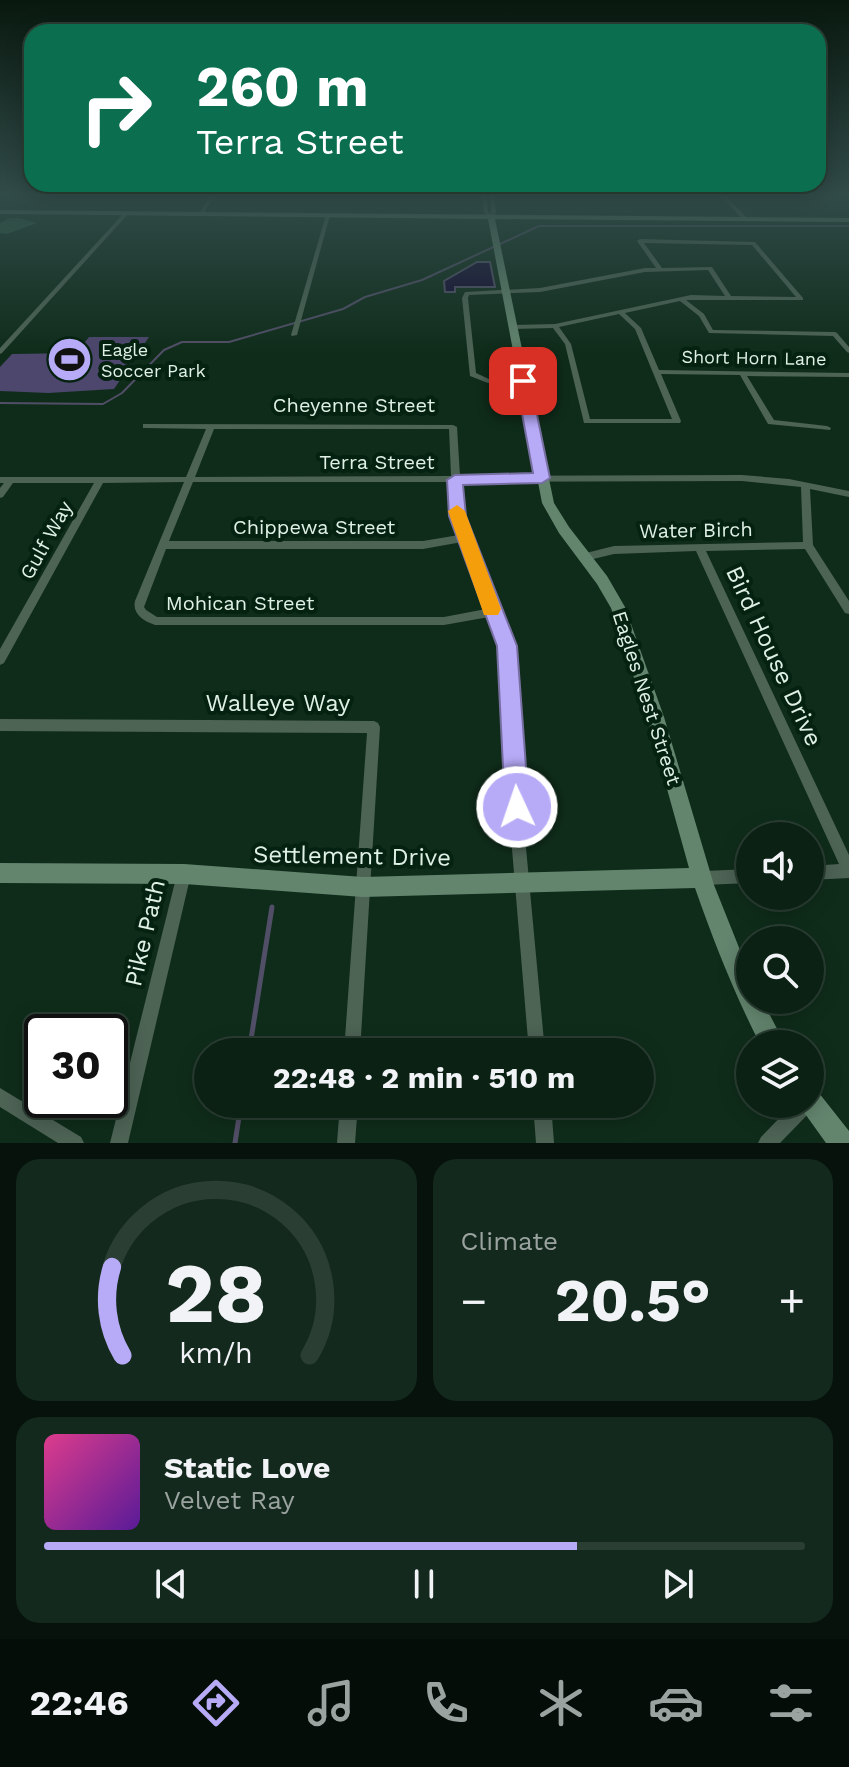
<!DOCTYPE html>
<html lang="en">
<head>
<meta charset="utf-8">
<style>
  :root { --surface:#0b2114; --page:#14291d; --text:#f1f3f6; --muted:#9aa3a0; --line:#2b3e34; --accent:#b7abf8 }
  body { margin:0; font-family:"Work Sans",sans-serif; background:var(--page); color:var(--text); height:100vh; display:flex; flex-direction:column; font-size:30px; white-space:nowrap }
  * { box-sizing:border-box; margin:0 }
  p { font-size:26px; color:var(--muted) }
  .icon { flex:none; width:44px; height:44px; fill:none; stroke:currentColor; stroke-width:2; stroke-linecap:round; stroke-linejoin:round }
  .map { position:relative; height:1143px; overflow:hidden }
  .panel { display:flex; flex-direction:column; gap:16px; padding:16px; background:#06120b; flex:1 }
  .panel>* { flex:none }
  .banner { position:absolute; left:24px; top:24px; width:802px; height:168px; border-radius:24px; box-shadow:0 4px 20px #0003,0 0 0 2px var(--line); background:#0b6e4f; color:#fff; overflow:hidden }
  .buttons { position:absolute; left:736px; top:822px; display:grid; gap:16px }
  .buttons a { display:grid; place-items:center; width:88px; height:88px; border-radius:50%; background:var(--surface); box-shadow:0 4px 20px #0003,0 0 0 2px var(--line); font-size:40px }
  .speed { position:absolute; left:24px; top:1014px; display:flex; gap:16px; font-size:40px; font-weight:700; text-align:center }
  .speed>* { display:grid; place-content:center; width:104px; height:104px; border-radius:50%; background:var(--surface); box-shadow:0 4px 20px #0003,0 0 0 2px var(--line); line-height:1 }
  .speed .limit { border:4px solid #111; border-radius:12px; background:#fff; color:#111 }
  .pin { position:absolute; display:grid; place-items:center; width:68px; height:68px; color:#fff; margin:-34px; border-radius:16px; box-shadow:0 4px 12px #0006 }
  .me { position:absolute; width:88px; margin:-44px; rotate:357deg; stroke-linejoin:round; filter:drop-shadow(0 0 6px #0008) }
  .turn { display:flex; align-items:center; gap:28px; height:168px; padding:0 40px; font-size:36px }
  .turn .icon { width:104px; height:104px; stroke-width:2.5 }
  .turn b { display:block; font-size:56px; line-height:68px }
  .big { font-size:60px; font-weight:700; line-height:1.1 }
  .panel .card { flex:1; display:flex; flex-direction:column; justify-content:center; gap:12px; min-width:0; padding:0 28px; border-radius:24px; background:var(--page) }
  .panel .dial { align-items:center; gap:0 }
  .dial svg { height:208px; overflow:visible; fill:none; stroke:var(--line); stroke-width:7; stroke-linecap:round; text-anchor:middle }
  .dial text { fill:var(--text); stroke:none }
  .song { display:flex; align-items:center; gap:24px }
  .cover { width:96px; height:96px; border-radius:12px; background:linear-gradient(135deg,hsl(330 70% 55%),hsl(270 70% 35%)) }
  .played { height:8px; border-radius:4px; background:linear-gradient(90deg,var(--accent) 70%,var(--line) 70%) }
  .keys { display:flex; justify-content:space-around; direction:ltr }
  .heat { display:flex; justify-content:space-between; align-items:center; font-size:44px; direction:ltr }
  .panel .tiles { flex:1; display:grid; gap:16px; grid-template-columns:1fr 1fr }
  .card:last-child { grid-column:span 2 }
  .trip { position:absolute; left:194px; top:1038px; width:460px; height:80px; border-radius:40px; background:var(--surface); box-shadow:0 4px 20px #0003,0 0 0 2px var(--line); font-weight:700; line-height:80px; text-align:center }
  .menu { display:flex; height:128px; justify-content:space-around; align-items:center; background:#040d08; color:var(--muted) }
  .menu .icon { width:56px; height:56px }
  .menu .active { color:var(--accent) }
  .menu b { font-size:36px; color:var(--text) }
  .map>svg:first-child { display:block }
</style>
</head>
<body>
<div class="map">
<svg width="849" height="1143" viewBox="0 0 849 1143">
  <rect width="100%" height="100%" fill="#0f2c1a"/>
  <path fill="#4d466d" d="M89,337H149L114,389L48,393L0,391V367L12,354L76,353Z"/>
  <path fill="#140832" stroke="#514e67" stroke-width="2" d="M477,262H490L495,287H455V292H445L444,281Z"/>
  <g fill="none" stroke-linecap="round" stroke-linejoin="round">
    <path stroke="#514e67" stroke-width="2" d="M0,403L103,404L122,393L164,350L182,342H229L343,309L365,297L422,280L539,226H849"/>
    <g stroke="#514e67" stroke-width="5">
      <path d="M249,1052L272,907"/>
      <path d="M235,1143L241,1104"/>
    </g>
  </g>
  <path fill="#295e3e" d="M10,218H19L37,223L7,234L0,233V223Z"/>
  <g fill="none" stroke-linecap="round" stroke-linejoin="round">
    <g fill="#4d6354" fill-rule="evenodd">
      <path d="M212,194H216L203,214H199Z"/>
      <path d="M482,194H486L488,212L491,214L490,194H494L496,212L493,218H489L484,212Z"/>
      <path d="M719,194H724L748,219V221H744Z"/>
      <path d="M125,212L129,213L2,353L0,354V348Z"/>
      <path d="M328,214L330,215L297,335L292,336L291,335L326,215Z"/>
      <path d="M640,239L755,242L803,298V300H686L704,314L713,330L835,332L837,333L849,347V353L847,352L833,336L709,333L699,316L680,301L625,313L641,328L659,370L849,373V377L747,376L774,420L827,426L831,428L830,430L768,424L740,375L661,374L681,421L680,423H584L565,344L553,328L513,329L510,327L513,325L555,324L691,295L725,296L708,270L645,272L540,292L469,295L468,298L476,373L489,379H523L527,381L523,383H488L470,376L462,298L465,292L540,288L645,268H656L637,241ZM644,243L752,245L796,297L731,296L712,267L662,268ZM619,314L635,329L672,419H590L571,344L559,327Z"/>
      <path d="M143,424L453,425L457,427L460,476L742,475L789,479L849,491V497L810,489L813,545L849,601V614L845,613L805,549L706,551L849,855V878L810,880V866L839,864L696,551L614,554L585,561L580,557L582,554L614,546L803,542L801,487L742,481L460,482L462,516L515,657L525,837L545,1052H529L511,837L503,657L489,617L444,625H155C144,621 132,614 135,601L184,482L103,483L4,663L0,665V649L94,483H13L3,497L0,498V488L4,483H0V477H186L206,429L146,428H143ZM214,429H449L451,476L195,477ZM193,482H451L452,516L459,535L423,541H169ZM462,542L486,609L444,617H157L146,610L144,607L166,549H423Z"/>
      <path d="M0,719L374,721L378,723L380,727L360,1052H344L367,733L0,731Z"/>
      <path d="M184,867L189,869L191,874L128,1143H110L177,874L179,869Z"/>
      <path d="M750,869V883L704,885L699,883L697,878L699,873L704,871Z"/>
      <path d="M0,1088L81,1137L84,1143H58L0,1107Z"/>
      <path d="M810,1097L812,1098L815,1104L812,1110L780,1143H758L761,1137L793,1104H810Z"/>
      <path d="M340,1104H358L355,1143H337Z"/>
      <path d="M533,1104H551L554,1143H536Z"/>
    </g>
    <g fill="#63856e" fill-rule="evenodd">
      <path d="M0,210L849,218V222L495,219L554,503L569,527L607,576L625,607L664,717L714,885L750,975V1000H762L785,1044H760C734,993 714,942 695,888L363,897L184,884L0,883V863L184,864L363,877L689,868L647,717L611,608L597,584L559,533L542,503L488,219L0,214Z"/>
      <path d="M810,1090L819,1093L849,1131V1143H826L798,1104H810Z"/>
    </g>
  </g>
  <linearGradient id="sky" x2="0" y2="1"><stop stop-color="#08180e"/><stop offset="0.55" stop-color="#314b49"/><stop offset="1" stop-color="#314b49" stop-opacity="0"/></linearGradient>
  <rect width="849" height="354" fill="url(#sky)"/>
  <path fill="#b7abf8" stroke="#776fa1" stroke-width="2" d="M523,377L530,381L550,478L542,483L463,485L466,516L517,646L529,807L525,815L517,819L508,815L505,807L497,646L449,516L447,480L455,475L533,473L516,381Z"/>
  <path fill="#f59e0b" d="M457,505L465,511L501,609L498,615H484L482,609L448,511Z"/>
  <defs>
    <symbol id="stadium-disc" viewBox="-11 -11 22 22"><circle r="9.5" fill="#b7abf8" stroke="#052211"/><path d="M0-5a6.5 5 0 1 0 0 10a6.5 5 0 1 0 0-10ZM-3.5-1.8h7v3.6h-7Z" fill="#111"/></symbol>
  </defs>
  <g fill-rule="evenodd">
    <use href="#stadium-disc" x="44" y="334" width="51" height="51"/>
  </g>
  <g text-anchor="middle" stroke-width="8" stroke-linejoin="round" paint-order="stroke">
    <g font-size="18" fill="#dff0e4" stroke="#052211" text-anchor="start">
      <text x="101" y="356">Eagle<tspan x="101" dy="21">Soccer Park</tspan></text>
    </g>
    <g font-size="18" fill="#dff0e4" stroke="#052211">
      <text transform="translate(754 358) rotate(1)" y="6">Short Horn Lane</text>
    </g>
    <g font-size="20" fill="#dff0e4" stroke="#052211">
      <text x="354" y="412">Cheyenne Street</text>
      <text x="377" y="469">Terra Street</text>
      <text x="314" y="534">Chippewa Street</text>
      <text transform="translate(696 530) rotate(-1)" y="7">Water Birch</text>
      <text transform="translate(46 540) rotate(-61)" y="7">Gulf Way</text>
      <text x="240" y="610">Mohican Street</text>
      <text transform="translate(647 698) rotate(72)" y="7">Eagles Nest Street</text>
    </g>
    <g font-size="24" fill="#dff0e4" stroke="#052211">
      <text transform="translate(774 656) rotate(65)" y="8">Bird House Drive</text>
      <text x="278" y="711">Walleye Way</text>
      <text transform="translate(352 856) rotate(1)" y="8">Settlement Drive</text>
      <text transform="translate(145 933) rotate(-77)" y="8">Pike Path</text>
    </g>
  </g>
</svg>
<div class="buttons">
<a><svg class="icon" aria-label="sound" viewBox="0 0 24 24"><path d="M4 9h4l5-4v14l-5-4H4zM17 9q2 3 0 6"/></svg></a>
<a><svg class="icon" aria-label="search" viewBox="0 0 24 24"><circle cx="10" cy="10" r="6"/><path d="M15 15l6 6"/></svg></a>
<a><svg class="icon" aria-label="layers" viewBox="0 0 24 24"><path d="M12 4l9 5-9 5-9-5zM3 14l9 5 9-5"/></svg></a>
</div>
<div class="speed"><div class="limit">30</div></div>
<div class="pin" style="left:523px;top:381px;background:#d93025"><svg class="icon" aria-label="arrive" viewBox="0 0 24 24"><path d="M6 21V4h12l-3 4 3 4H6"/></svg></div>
<svg class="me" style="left:517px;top:807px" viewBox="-20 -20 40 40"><circle r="17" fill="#b7abf8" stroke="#fff" stroke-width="3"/><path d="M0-11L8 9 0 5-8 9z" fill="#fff"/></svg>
<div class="trip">22:48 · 2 min · 510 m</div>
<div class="banner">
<div class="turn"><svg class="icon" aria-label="right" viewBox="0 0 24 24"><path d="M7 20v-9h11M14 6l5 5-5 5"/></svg><div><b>260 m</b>Terra Street</div></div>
</div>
</div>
<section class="panel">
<div class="tiles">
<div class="card dial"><svg viewBox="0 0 100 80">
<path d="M14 69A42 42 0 1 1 86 69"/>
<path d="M14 69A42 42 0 0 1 10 35" stroke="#b7abf8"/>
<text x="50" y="56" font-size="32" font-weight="700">28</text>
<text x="50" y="72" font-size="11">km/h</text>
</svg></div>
<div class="card"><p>Climate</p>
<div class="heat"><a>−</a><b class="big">20.5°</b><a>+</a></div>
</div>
<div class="card">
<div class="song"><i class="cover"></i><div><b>Static Love</b><p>Velvet Ray</p></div></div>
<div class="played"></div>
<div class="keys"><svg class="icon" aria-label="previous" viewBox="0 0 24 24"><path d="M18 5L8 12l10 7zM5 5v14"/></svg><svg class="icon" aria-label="pause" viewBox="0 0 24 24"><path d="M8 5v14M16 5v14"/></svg><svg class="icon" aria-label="next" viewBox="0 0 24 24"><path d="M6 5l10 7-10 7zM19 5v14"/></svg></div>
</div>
</div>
</section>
<nav class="menu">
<b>22:46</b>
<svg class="icon active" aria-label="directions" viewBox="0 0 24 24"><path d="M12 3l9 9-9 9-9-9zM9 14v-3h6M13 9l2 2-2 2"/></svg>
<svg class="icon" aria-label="music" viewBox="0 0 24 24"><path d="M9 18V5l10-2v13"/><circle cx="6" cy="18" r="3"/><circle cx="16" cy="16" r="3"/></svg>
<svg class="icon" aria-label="phone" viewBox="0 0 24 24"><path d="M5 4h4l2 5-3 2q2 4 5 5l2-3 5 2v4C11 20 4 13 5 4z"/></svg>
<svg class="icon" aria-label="climate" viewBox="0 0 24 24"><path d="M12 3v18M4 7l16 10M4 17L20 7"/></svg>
<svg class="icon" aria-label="car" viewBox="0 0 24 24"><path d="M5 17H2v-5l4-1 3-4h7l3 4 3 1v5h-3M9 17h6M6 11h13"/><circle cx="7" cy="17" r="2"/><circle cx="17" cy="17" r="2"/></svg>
<svg class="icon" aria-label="filters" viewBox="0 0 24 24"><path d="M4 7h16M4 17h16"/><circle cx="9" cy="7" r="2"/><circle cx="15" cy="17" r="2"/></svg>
</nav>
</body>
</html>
